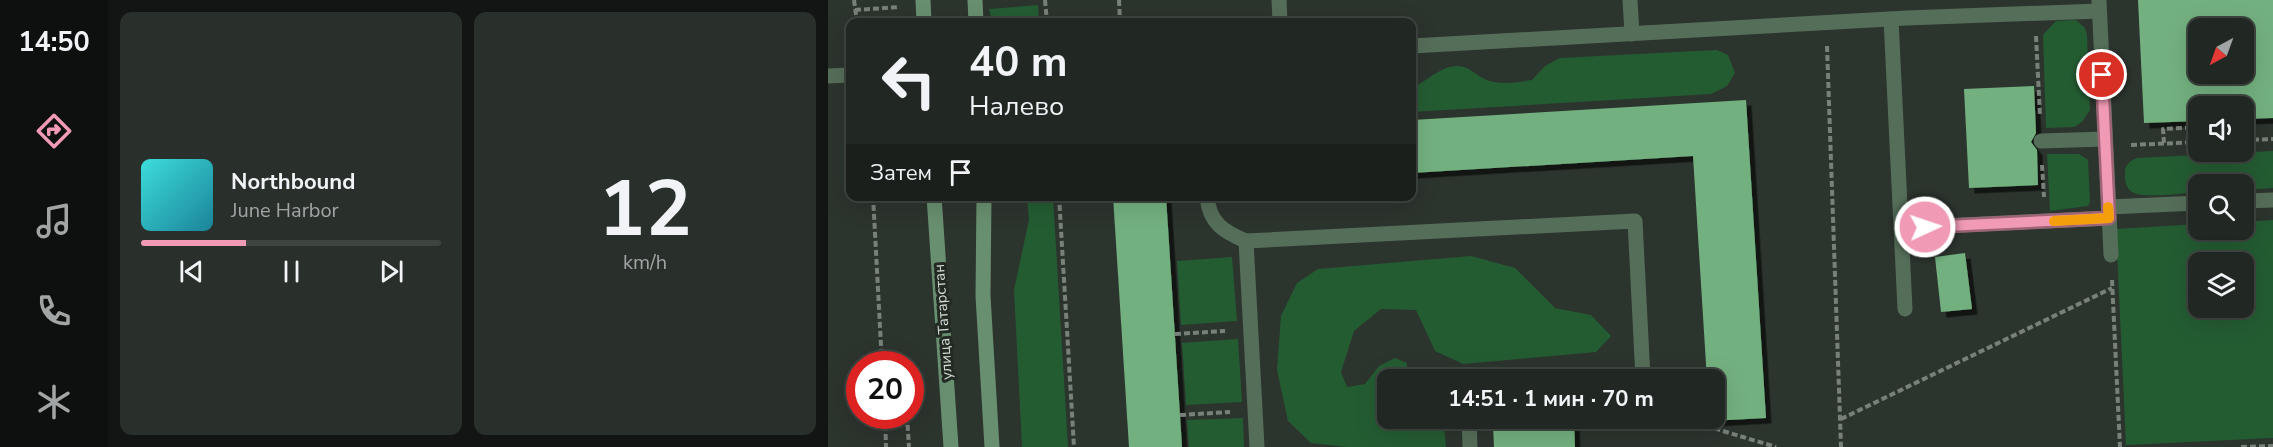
<!DOCTYPE html>
<html lang="ru">
<head>
<meta charset="utf-8">
<style>
  :root { --surface:#212722; --page:#292f2a; --text:#f1f3f6; --muted:#a2a5a5; --line:#3e4440; --accent:#f09ab5 }
  body { margin:0; font-family:"Nunito Sans",sans-serif; background:var(--page); color:var(--text); height:100vh; display:flex; flex-direction:column; font-size:22px; white-space:nowrap }
  * { box-sizing:border-box; margin:0 }
  p { font-size:20px; color:var(--muted) }
  .icon { flex:none; width:33px; height:33px; fill:none; stroke:currentColor; stroke-width:2; stroke-linecap:round; stroke-linejoin:round }
  .map { position:relative; flex:1; overflow:hidden }
  .panel { display:flex; flex-direction:column; gap:12px; padding:12px; background:#121513; width:720px }
  .panel>* { flex:none }
  .hud { position:absolute; left:18px; top:18px; width:570px; height:183px; border-radius:12px; box-shadow:0 6px 24px #0002,0 0 0 2px var(--line); background:#212722; color:var(--text); overflow:hidden }
  .needle { width:39px; rotate:221deg }
  .fabs { position:absolute; left:1360px; top:18px; display:grid; gap:12px }
  .fabs a { display:grid; place-items:center; width:66px; height:66px; border-radius:12px; background:var(--surface); box-shadow:0 6px 24px #0002,0 0 0 2px var(--line); font-size:30px }
  .speed { position:absolute; left:18px; top:351px; display:flex; gap:12px; font-size:30px; font-weight:700; text-align:center }
  .speed>* { display:grid; place-content:center; width:78px; height:78px; border-radius:50%; background:var(--surface); box-shadow:0 6px 24px #0002,0 0 0 2px var(--line); line-height:1 }
  .speed .limit { border:9px solid #d22; background:#fff; color:#111 }
  .pin { position:absolute; display:grid; place-items:center; width:51px; height:51px; color:#fff; margin:-26px; border:3px solid #fff; border-radius:50%; box-shadow:0 2px 6px #0007 }
  .me { position:absolute; width:66px; margin:-33px; rotate:87deg; stroke-linejoin:round; filter:drop-shadow(0 0 4px #0008) }
  .turn { display:flex; align-items:center; gap:21px; height:126px; padding:0 24px; font-size:27px }
  .turn .icon { width:78px; height:78px; stroke-width:2.5 }
  .turn b { display:block; font-size:42px; line-height:51px }
  .then { display:flex; align-items:center; height:57px; padding:0 24px; background:#0003; gap:12px; font-size:22px }
  .panel .tile { flex:1; display:flex; flex-direction:column; justify-content:center; gap:9px; min-width:0; padding:0 21px; border-radius:12px; background:var(--page) }
  .panel .dial { align-items:center; gap:0 }
  .dial b { font-size:78px; line-height:1 }
  .song { display:flex; align-items:center; gap:18px }
  .cover { width:72px; height:72px; border-radius:9px; background:linear-gradient(135deg,hsl(180 70% 55%),hsl(190 70% 35%)) }
  .played { height:6px; border-radius:3px; background:linear-gradient(90deg,var(--accent) 35%,var(--line) 35%) }
  .keys { display:flex; justify-content:space-around; direction:ltr }
  .panel .tiles { flex:1; display:grid; gap:12px; grid-template-columns:repeat(2,1fr) }
  .trip { position:absolute; left:549px; top:369px; width:348px; height:60px; border-radius:12px; background:var(--surface); box-shadow:0 6px 24px #0002,0 0 0 2px var(--line); font-weight:700; line-height:60px; text-align:center }
  main { display:flex; flex:1; min-height:0 }
  .tab-bar { display:flex; flex-direction:column; width:108px; justify-content:space-around; align-items:center; background:#0d100e; color:var(--muted) }
  .tab-bar .icon { width:42px; height:42px }
  .tab-bar .selected { color:var(--accent) }
  .tab-bar b { font-size:27px; color:var(--text) }
  .map>svg:first-child { display:block }
</style>
</head>
<body>
<main>
<nav class="tab-bar">
<b>14:50</b>
<svg class="icon selected" aria-label="directions" viewBox="0 0 24 24"><path d="M12 3l9 9-9 9-9-9zM9 14v-3h6M13 9l2 2-2 2"/></svg>
<svg class="icon" aria-label="music" viewBox="0 0 24 24"><path d="M9 18V5l10-2v13"/><circle cx="6" cy="18" r="3"/><circle cx="16" cy="16" r="3"/></svg>
<svg class="icon" aria-label="phone" viewBox="0 0 24 24"><path d="M5 4h4l2 5-3 2q2 4 5 5l2-3 5 2v4C11 20 4 13 5 4z"/></svg>
<svg class="icon" aria-label="climate" viewBox="0 0 24 24"><path d="M12 3v18M4 7l16 10M4 17L20 7"/></svg>
</nav>
<section class="panel">
<div class="tiles">
<div class="tile">
<div class="song"><i class="cover"></i><div><b>Northbound</b><p>June Harbor</p></div></div>
<div class="played"></div>
<div class="keys"><svg class="icon" aria-label="previous" viewBox="0 0 24 24"><path d="M18 5L8 12l10 7zM5 5v14"/></svg><svg class="icon" aria-label="pause" viewBox="0 0 24 24"><path d="M8 5v14M16 5v14"/></svg><svg class="icon" aria-label="next" viewBox="0 0 24 24"><path d="M6 5l10 7-10 7zM19 5v14"/></svg></div>
</div>
<div class="tile dial"><b>12</b><p>km/h</p></div>
</div>
</section>
<div class="map">
<svg width="1445" height="447" viewBox="0 0 1445 447">
  <defs>
    <filter id="shadow"><feDropShadow dx="5.5" dy="5.5" stdDeviation="0" flood-color="#0009"/></filter>
  </defs>
  <rect width="100%" height="100%" fill="#2c342e"/>
  <g fill="#245c32" fill-rule="evenodd">
    <path d="M210,5L211,22H164L161,9Z"/>
    <path d="M1248,20L1257,28L1259,35L1262,110L1254,122L1246,127L1218,128L1215,35L1228,21Z"/>
    <path d="M889,50L900,55L907,73L899,86L883,94L584,112V88C598,82 612,66 629,66C643,66 651,79 662,81C676,85 691,82 704,80L717,66L732,58Z"/>
    <path d="M1445,151V188L1416,190V184H1371V192C1357,193 1315,199 1304,192C1298,188 1297,181 1297,175C1296,166 1301,161 1309,158Z"/>
    <path d="M1219,154H1251L1260,160L1262,202L1260,206L1222,211Z"/>
    <path d="M199,197H225L240,447H194L186,290L201,220Z"/>
    <path d="M1445,220V438L1298,445L1288,229L1371,224V230H1416V222ZM1371,262H1416V308H1371Z"/>
    <path d="M643,256L687,268L727,308L763,315L783,336L768,352L635,364L607,351L588,310L553,309L526,331L513,372L519,387L537,384L551,366L567,358L579,363V379L560,380V418L611,419L616,426L618,447H519L483,443L460,421L449,370L453,316L469,283L490,269Z"/>
    <path d="M404,257L409,321L353,325L349,261Z"/>
    <path d="M410,339L414,402L358,405L354,343Z"/>
    <path d="M415,418L416,447H361L359,420Z"/>
  </g>
  <g fill="#73b07f" fill-rule="evenodd" filter="url(#shadow)">
    <path d="M1310,0H1445V118L1416,119V106H1371V121L1316,123ZM1371,28H1416V74H1371Z"/>
    <path d="M1206,86L1208,133L1203,142L1209,150L1210,185L1141,188L1136,89Z"/>
    <path d="M918,100L938,418L882,421L886,418V380H879L865,156L584,173V120Z"/>
    <path d="M285,196H338L354,447H301Z"/>
    <path d="M1137,253L1144,309L1113,312L1107,257Z"/>
    <path d="M746,420L747,447H666L665,425Z"/>
  </g>
  <g fill="none" stroke-linecap="round" stroke-linejoin="round">
    <g stroke="#78807a" stroke-width="4" stroke-dasharray="6 3" stroke-linecap="butt">
      <path d="M26,0L29,22"/>
      <path d="M217,0L219,22"/>
      <path d="M291,0L292,22"/>
      <path d="M27,10L72,7"/>
      <path d="M1208,36L1212,116"/>
      <path d="M999,46L1013,447"/>
      <path d="M1416,140L1445,139"/>
      <path d="M1336,143L1335,129L1371,127"/>
      <path d="M1303,145L1371,142"/>
      <path d="M1214,165L1216,197"/>
      <path d="M45,196L54,364"/>
      <path d="M231,196L246,447"/>
      <path d="M1284,280L1292,447"/>
      <path d="M347,334L397,331"/>
      <path d="M352,415L402,412"/>
      <path d="M57,416L58,447"/>
      <path d="M79,416L81,447"/>
      <path d="M852,418L948,447"/>
      <path d="M1013,419L1284,288"/>
      <path d="M1413,447L1445,446"/>
    </g>
    <g stroke="#556e59" stroke-width="15">
      <path d="M451,0L452,22"/>
      <path d="M802,0L804,34"/>
      <path d="M1271,0L1283,255"/>
      <path d="M1063,19L1077,309"/>
      <path d="M584,46L1079,18L1271,11"/>
      <path d="M0,76L22,75"/>
      <path d="M1213,141L1277,139"/>
      <path d="M379,196C381,223 396,232 418,241"/>
      <path d="M1416,201L1445,200"/>
      <path d="M1280,207L1371,203"/>
      <path d="M1073,228L1281,218"/>
      <path d="M641,418L642,447"/>
      <path d="M429,447L418,241L807,221L815,378L793,380"/>
    </g>
    <g stroke="#688f6f" stroke-width="15">
      <path d="M95,0L96,22"/>
      <path d="M147,0L148,22"/>
      <path d="M106,196L123,447"/>
      <path d="M156,196L155,296L164,447"/>
    </g>
  </g>
  <g fill="none" stroke-linecap="round" stroke-linejoin="round">
    <defs>
      <path id="route" d="M1097,227L1281,218L1274,75"/>
    </defs>
    <use href="#route" stroke="#9c6476" stroke-width="15"/>
    <use href="#route" stroke="#f09ab5" stroke-width="10"/>
    <path stroke="#f59e0b" stroke-width="10" d="M1226,221L1281,218L1280,207"/>
  </g>
  <g text-anchor="middle" stroke-width="6" stroke-linejoin="round" paint-order="stroke">
    <g font-size="15" fill="#d8ded9" stroke="#232a24">
      <text transform="translate(115 322) rotate(-94)" y="5">улица Татарстан</text>
    </g>
  </g>
</svg>
<div class="fabs">
<a><svg class="needle" viewBox="-14 -14 28 28"><path d="M0-13l5 13h-10z" fill="#e53935"/><path d="M0 13l5-13h-10z" fill="#a2a5a5"/></svg></a>
<a><svg class="icon" aria-label="sound" viewBox="0 0 24 24"><path d="M4 9h4l5-4v14l-5-4H4zM17 9q2 3 0 6"/></svg></a>
<a><svg class="icon" aria-label="search" viewBox="0 0 24 24"><circle cx="10" cy="10" r="6"/><path d="M15 15l6 6"/></svg></a>
<a><svg class="icon" aria-label="layers" viewBox="0 0 24 24"><path d="M12 4l9 5-9 5-9-5zM3 14l9 5 9-5"/></svg></a>
</div>
<div class="speed"><div class="limit">20</div></div>
<div class="pin" style="left:1274px;top:75px;background:#d93025"><svg class="icon" aria-label="arrive" viewBox="0 0 24 24"><path d="M6 21V4h12l-3 4 3 4H6"/></svg></div>
<svg class="me" style="left:1097px;top:227px" viewBox="-20 -20 40 40"><circle r="17" fill="#f09ab5" stroke="#fff" stroke-width="3"/><path d="M0-11L8 9 0 5-8 9z" fill="#fff"/></svg>
<div class="trip">14:51 · 1 мин · 70 m</div>
<div class="hud">
<div class="turn"><svg class="icon" aria-label="left" viewBox="0 0 24 24"><path d="M17 20v-9H6M10 6l-5 5 5 5"/></svg><div><b>40 m</b>Налево</div></div>
<div class="then">Затем<svg class="icon" aria-label="arrive" viewBox="0 0 24 24"><path d="M6 21V4h12l-3 4 3 4H6"/></svg></div>
</div>
</div>
</main>
</body>
</html>
